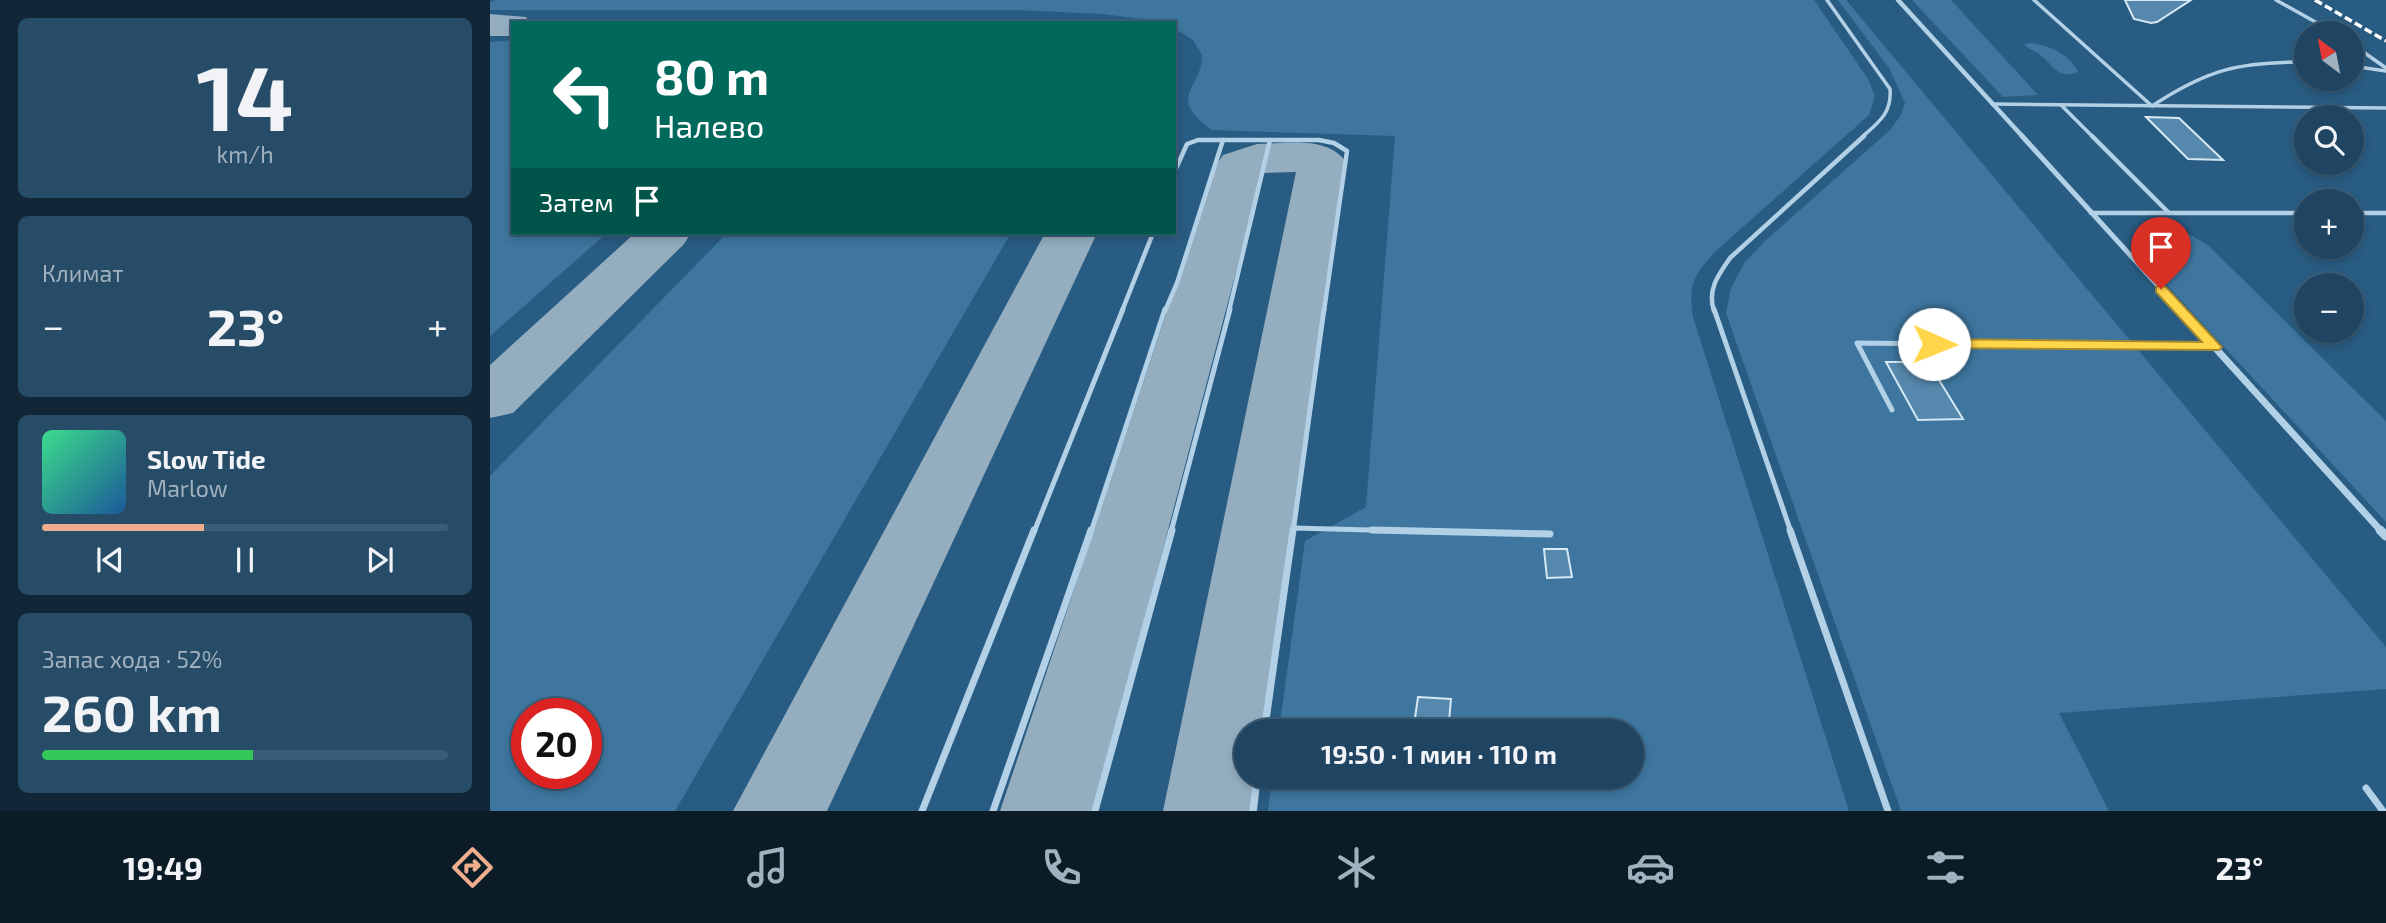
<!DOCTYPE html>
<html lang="ru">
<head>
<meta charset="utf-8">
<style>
  :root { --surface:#1f4562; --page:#274c68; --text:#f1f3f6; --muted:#a1b1be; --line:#3c5d77; --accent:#eead8d }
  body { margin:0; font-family:"Exo 2",sans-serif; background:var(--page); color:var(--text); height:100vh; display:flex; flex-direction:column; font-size:26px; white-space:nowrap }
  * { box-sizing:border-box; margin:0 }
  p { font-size:23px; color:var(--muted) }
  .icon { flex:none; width:38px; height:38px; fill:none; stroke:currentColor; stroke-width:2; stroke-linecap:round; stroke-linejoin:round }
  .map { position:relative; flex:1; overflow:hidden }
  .details { display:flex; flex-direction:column; gap:18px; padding:18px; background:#112636; width:490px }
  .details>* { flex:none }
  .top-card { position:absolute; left:21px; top:21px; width:665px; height:214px; border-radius:0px; box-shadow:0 4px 10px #0003,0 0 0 2px var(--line); background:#00695c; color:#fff; overflow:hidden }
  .needle { width:46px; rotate:328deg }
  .fabs { position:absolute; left:1804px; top:21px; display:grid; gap:14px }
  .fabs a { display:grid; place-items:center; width:70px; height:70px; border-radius:50%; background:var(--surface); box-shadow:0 4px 10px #0003,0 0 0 2px var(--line); font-size:35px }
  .speed { position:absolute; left:21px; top:698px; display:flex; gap:14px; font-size:35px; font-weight:700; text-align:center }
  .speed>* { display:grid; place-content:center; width:91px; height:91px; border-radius:50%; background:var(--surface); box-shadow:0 4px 10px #0003,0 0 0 2px var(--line); line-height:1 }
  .speed .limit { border:10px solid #d22; background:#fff; color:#111 }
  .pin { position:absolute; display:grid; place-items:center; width:60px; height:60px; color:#fff; margin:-72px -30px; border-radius:50% 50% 50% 0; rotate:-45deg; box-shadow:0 0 7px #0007 }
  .pin .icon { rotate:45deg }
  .me { position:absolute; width:77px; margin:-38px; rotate:91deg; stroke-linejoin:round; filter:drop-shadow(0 0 5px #0008) }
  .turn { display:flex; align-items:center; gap:24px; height:147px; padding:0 28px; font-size:32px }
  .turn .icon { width:91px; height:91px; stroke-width:2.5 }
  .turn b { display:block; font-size:49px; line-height:60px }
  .then { display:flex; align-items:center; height:66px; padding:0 28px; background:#0003; gap:14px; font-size:26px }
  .big { font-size:52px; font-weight:700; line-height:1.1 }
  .details .widget { flex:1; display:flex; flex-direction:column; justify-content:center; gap:10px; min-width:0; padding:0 24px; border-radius:10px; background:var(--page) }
  .details .dial { align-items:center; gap:0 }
  .dial b { font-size:91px; line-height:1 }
  .song { display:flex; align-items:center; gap:21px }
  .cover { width:84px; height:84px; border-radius:10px; background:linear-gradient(135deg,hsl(150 70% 55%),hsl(210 70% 35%)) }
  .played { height:7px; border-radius:4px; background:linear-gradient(90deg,var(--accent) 40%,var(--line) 40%) }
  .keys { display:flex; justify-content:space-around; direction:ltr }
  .heat { display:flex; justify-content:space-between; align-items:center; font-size:38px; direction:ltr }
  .charge { height:10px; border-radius:5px; background:linear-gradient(90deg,#34c759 52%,var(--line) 0) }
  .trip { position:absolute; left:744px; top:719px; width:410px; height:70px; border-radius:35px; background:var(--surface); box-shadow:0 4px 10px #0003,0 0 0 2px var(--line); font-weight:700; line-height:70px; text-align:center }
  .dock { display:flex; height:112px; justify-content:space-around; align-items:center; background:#0c1c27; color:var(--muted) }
  .dock .icon { width:49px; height:49px }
  .dock .active { color:var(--accent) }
  .dock b { font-size:32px; color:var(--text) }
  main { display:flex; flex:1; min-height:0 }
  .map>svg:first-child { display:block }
</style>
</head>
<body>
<main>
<section class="details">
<div class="widget dial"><b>14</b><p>km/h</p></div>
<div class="widget"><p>Климат</p>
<div class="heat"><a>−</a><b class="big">23°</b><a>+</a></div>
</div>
<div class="widget">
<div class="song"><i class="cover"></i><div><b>Slow Tide</b><p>Marlow</p></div></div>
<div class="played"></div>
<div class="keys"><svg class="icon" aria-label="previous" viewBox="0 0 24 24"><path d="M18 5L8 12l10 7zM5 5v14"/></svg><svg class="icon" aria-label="pause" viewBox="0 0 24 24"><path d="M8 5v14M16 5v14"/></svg><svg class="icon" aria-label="next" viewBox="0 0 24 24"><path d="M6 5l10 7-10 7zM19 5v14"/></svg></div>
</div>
<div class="widget"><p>Запас хода · 52%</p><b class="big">260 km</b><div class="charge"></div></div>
</section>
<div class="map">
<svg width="1896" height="811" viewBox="0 0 1896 811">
  <rect width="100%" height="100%" fill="#295c82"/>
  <g fill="#3e769f" fill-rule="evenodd">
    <path d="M5,0H1324L1378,79L1385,96L1379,115L1227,250C1204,275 1198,283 1203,317L1359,811H778L782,777H1141V732L789,731L815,541L876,507L905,136L722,130C675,96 712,91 712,55L703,40L684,28V23L612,14L527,10H0V2Z"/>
    <path d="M1348,0H1356L1896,647V689L1569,713L1619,811H1411L1236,313L1241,288L1255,262L1275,241L1400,130L1411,115L1415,103L1399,68Z"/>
    <path d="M1422,0H1461L1548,95L1513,97Z"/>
    <path d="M23,40V233H117L0,336V42Z"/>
    <path d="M1538,43C1557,44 1580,54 1588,72C1567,80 1563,64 1549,54C1544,51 1539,49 1534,45Z"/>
    <path d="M1668,230L1697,233L1718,245L1896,421V522L1641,246L1642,240Z"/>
    <path d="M237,233H521L185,811H0V476ZM96,714V774H37V714Z"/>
  </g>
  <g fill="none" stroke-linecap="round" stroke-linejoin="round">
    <g fill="#94aec0" fill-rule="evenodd">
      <path d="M0,14L36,17L40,23H23V36H0Z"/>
      <path d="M767,144C796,144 837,135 856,162L778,732H756V777H771L767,811H673L806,172L772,173L604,811H510L726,165L733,155Z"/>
      <path d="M145,233H201L194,244L23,413L0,418V365Z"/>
      <path d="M555,233H607L337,811H243Z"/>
    </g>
  </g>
  <g fill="#5687ac" stroke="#d5e8f5" stroke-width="2">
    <path d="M1635,0H1701L1667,22L1661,23L1644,19Z"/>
    <path d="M1656,117L1689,118L1733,160L1698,159Z"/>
    <path d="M1396,362H1438L1473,419L1428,420Z"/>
    <path d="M1054,549H1077L1082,577L1057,578Z"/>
    <path d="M928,697L961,699L958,732H923Z"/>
  </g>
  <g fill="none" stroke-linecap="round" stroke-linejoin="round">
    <g stroke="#b2d0e6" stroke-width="3.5">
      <path d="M1337,0L1400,89C1402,113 1389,122 1372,137"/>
      <path d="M1544,0L1662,106C1718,69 1749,62 1816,62"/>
      <path d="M1786,0L1845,33"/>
      <path d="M1862,44L1896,68"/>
      <path d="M1862,66L1896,71"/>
      <path d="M1502,104L1896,108"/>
      <path d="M1571,105L1603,137"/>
    </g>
    <g stroke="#b2d0e6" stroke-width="4.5">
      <path d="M1602,136L1679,213"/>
      <path d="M684,173L697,144L708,140H829L844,143L857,151L834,311"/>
      <path d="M1601,213H1816"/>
      <path d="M1862,213H1896"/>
      <path d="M632,311L663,233"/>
      <path d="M675,311L687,283L733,140"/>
      <path d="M739,311L780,140"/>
      <path d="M1224,311C1217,290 1228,275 1240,258L1374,136"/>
    </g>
    <g stroke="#b2d0e6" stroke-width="5">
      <path d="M1224,309L1301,532"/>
      <path d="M1402,410L1367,343L1724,347"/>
      <path d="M803,528L957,532"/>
      <path d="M544,532L633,309"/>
      <path d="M601,532L675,309"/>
      <path d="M681,532L740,309"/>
      <path d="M803,532L834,309"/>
    </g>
    <g stroke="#b2d0e6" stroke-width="7">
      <path d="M882,530L1060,534"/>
      <path d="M1300,530L1398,811"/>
      <path d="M774,732L803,530"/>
      <path d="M1876,788L1893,811"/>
      <path d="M432,811L544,530"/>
      <path d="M503,811L601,530"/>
      <path d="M605,811L682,530"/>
      <path d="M763,811L767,777"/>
    </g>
    <path stroke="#b2d0e6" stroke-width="4.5" d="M1408,0L1533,137"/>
    <path stroke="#b2d0e6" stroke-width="5" d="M1532,136L1691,311"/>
    <path stroke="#b2d0e6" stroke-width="7" d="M1690,309L1892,532"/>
    <path stroke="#b2d0e6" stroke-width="9" d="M1890,530L1896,536"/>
    <path stroke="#fff" stroke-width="3.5" stroke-dasharray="8 3.5" stroke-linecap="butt" d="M1825,0L1896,41"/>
  </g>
  <path fill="#ffd54a" stroke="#a68a30" stroke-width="2" d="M1671,285L1676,287L1729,344L1732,347L1729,350L1444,348L1437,344L1444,339L1712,342L1666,292V287Z"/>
</svg>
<div class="fabs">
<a><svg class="needle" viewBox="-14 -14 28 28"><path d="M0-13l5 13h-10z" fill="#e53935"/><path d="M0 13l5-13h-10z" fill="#a1b1be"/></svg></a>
<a><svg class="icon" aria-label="search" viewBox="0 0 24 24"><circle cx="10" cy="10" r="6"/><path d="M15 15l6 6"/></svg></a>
<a>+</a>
<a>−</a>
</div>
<div class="speed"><div class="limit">20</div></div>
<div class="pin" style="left:1671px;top:289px;background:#d93025"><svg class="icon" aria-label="arrive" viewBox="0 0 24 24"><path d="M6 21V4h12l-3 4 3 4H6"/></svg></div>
<svg class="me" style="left:1444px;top:344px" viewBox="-20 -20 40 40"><circle r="19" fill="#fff"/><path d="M0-13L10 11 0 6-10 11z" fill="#ffd54a"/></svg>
<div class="trip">19:50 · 1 мин · 110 m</div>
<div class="top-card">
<div class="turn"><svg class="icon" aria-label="left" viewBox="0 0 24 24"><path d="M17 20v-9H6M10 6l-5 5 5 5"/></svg><div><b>80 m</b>Налево</div></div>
<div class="then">Затем<svg class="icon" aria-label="arrive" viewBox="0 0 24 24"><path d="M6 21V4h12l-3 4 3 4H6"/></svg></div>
</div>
</div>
</main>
<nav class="dock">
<b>19:49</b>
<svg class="icon active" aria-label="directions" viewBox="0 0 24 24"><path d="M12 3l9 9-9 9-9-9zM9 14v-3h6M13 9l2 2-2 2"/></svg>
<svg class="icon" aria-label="music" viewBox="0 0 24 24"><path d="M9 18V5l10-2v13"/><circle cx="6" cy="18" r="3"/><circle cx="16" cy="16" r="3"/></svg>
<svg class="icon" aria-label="phone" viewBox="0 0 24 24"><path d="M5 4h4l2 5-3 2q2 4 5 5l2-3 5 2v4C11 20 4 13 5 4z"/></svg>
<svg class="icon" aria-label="climate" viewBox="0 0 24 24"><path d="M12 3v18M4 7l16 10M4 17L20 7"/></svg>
<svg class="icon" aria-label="car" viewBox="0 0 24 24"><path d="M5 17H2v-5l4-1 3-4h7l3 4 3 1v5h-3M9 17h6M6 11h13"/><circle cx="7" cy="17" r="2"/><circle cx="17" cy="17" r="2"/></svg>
<svg class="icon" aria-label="filters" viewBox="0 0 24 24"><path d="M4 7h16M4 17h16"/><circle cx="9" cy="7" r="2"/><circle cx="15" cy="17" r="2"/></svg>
<b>23°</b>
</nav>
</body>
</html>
